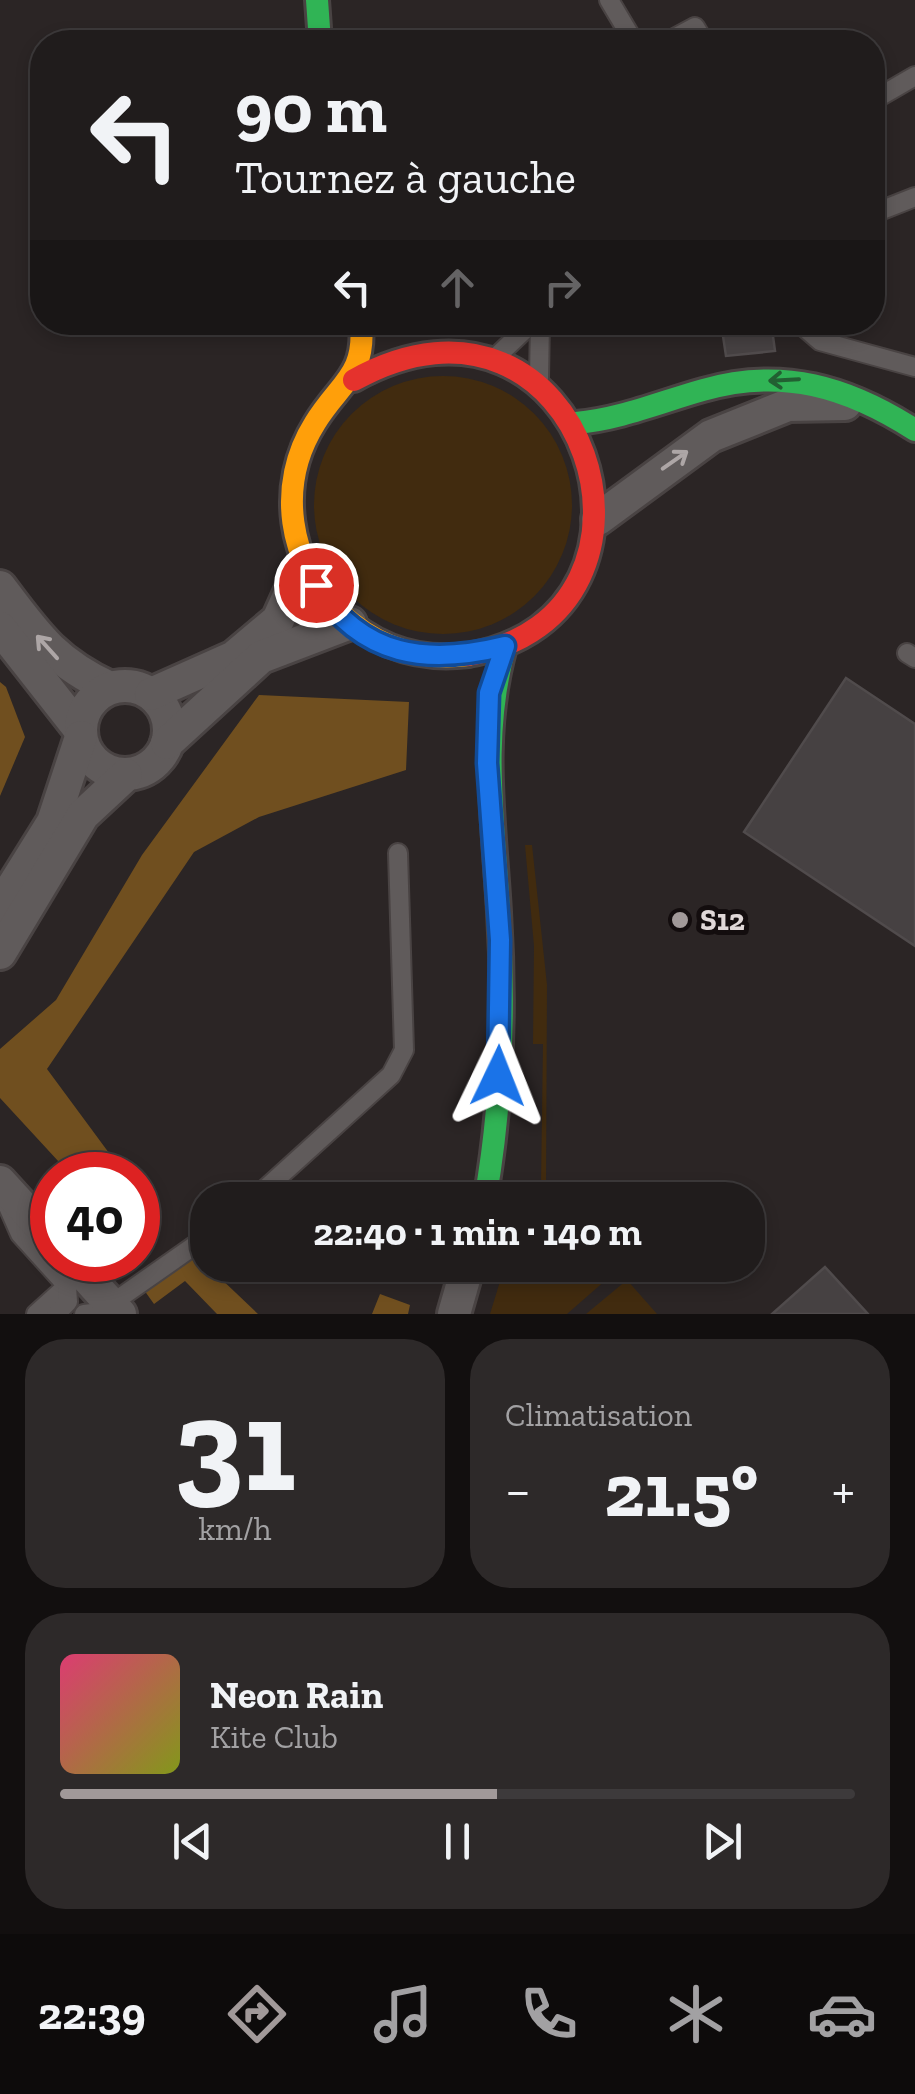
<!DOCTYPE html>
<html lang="fr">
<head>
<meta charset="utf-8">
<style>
  :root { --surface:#201c1c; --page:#2d2929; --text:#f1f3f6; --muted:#a2a1a3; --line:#3d3a3b; --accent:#a19999 }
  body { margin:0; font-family:"Zilla Slab",serif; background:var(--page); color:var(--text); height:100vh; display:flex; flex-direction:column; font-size:38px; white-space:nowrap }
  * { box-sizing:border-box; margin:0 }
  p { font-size:32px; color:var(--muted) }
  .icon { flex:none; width:55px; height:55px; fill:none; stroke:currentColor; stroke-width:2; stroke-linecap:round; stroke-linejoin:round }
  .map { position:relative; height:1314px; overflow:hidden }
  .drawer { display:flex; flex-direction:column; gap:25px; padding:25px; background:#120f0f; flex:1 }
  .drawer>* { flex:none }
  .top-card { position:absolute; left:30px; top:30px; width:855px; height:305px; border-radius:40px; box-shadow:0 5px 15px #0003,0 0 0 2px var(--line); background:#201c1c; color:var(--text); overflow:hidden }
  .speed { position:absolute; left:30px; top:1152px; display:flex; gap:20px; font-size:50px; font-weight:700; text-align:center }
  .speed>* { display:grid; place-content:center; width:130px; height:130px; border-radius:50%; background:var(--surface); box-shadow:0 5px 15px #0003,0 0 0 2px var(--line); line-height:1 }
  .speed .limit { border:15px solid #d22; background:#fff; color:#111 }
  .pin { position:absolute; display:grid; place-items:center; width:85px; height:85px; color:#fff; margin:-42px; border:5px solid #fff; border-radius:50%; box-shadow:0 2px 10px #0007 }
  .me { position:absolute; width:110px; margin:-55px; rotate:2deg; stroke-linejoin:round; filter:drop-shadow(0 0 8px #0008) }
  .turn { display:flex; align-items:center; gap:35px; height:210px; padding:0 40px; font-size:45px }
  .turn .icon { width:130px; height:130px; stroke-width:2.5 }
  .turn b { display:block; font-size:70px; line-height:85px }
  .lanes { display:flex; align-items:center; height:95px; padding:0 40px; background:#0003; justify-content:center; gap:50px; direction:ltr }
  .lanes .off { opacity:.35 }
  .big { font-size:75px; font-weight:700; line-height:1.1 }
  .drawer .tile { flex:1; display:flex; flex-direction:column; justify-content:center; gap:15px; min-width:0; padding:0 35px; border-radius:40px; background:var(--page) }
  .drawer .dial { align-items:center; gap:0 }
  .dial b { font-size:130px; line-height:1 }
  .song { display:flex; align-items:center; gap:30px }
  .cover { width:120px; height:120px; border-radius:15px; background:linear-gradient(135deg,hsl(340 70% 55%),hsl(70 70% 35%)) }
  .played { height:10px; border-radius:5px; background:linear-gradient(90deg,var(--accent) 55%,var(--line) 55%) }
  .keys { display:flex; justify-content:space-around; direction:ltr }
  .heat { display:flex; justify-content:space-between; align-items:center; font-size:55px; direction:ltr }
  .drawer .tiles { flex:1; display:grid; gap:25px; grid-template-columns:1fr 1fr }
  .tile:last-child { grid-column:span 2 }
  .trip { position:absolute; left:190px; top:1182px; width:575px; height:100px; border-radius:40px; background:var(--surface); box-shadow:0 5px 15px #0003,0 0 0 2px var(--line); font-weight:700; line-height:100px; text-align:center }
  .menu { display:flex; height:160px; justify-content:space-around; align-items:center; background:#0d0b0b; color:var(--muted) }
  .menu .icon { width:70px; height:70px }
  .menu .on { color:var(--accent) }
  .menu b { font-size:45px; color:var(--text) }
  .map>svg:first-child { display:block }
</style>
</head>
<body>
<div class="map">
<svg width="915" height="1314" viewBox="0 0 915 1314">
  <rect width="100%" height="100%" fill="#2b2525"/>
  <g fill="#412b0f">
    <circle cx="443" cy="505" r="129"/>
    <path d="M525,845H532L547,985L546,1186L565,1200H524L541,1184L543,1044H533L534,946Z"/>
    <path d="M505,1265H623L567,1314H490Z"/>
    <path d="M627,1280L657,1314H586Z"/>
  </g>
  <g fill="#704f1f">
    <path d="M0,682L6,687L25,737L0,796Z"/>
    <path d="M259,695L409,702L406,770L259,817L194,852L47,1069L109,1153L79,1175H71L0,1098V1049L56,1000L142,855Z"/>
    <path d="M195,1254L258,1314H217L185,1281L154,1304L144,1290Z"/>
    <path d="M380,1294L410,1305L408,1314H372Z"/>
  </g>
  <g fill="#464142" stroke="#504b4c" stroke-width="2.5">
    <path d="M772,329L775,351L726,356L723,336Z"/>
    <path d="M846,678L915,724V946L744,832Z"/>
    <path d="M825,1267L868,1314H772Z"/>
  </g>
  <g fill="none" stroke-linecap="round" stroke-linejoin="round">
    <defs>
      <g id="lane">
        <path d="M609,0L634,42"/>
        <path d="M667,42L695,27L704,42"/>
        <path d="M872,101L915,76"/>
        <path d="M872,214L915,197"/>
        <path d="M798,322L820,341L915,367"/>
        <path d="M497,356L533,322"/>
        <path d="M539,378L540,322"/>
        <path d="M907,653L915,658"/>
        <path d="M253,1200L391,1075L404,1050L398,853"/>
        <path d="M6,1202L20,1234L67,1286L36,1314"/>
        <path d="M111,1304L208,1236"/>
        <path d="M56,1314L68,1302L67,1286"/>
        <path d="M84,1314L116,1310"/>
      </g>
      <g id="street">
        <path d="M598,519L711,436L788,405L845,404"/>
        <path d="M0,587C36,635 54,662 110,688"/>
        <path d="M0,628L80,730"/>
        <circle cx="125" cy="730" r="44"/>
        <path d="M151,694L234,657L278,620L303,564"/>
        <path d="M167,743L261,657L350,623"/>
        <path d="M0,907L53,822L81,737"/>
        <path d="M0,953L83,815L126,775"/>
        <path d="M0,1182L52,1239"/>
        <path d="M71,1260L120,1314"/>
        <path d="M454,1314L468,1265"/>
      </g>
      <g id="fast">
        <path d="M317,0L320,42"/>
        <path d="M576,423C621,419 660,402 703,390C782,367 848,387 915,430"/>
        <path d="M485,1200C502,1104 505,1008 499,912C494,821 480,736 505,647"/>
      </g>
      <path id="slow" d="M361,322C366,376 340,382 315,423C276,485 288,563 340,613C376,647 419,661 468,655"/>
      <path id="jam" d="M354,380C585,251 698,616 468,655"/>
    </defs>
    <use href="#lane" stroke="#494343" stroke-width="22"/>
    <use href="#street" stroke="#494343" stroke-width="38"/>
    <use href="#fast" stroke="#494343" stroke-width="28"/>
    <use href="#slow" stroke="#494343" stroke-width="28"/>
    <use href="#jam" stroke="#494343" stroke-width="28"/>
    <use href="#lane" stroke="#605b5b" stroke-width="18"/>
    <use href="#street" stroke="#605b5b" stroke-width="32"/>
    <use href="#fast" stroke="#30b455" stroke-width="22"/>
    <use href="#slow" stroke="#ff9f0a" stroke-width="22"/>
    <use href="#jam" stroke="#e5322d" stroke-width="22"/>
  </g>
  <defs><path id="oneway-shaft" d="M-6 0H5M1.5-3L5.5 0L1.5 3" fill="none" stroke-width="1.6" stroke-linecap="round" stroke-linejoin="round" transform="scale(2.5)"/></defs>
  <use stroke="#226032" href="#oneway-shaft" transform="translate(784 380) rotate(177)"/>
  <g stroke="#ada6a6">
    <use href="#oneway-shaft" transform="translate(675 460) rotate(-35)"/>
    <use href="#oneway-shaft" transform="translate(47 647) rotate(-132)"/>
  </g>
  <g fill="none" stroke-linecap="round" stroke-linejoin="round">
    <defs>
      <path id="route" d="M316,585C362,658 428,665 505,646L489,693L487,763L500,940L498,1076"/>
    </defs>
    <use href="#route" stroke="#114b97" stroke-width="25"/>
    <use href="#route" stroke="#1a73e8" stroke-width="18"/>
  </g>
  <circle fill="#a19999" stroke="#130d0e" stroke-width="4" cx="680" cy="920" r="10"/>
  <g text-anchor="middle" stroke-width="10" stroke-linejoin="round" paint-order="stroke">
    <g font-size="30" font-weight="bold" fill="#e0d8d8" stroke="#130d0e" text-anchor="start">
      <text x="700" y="930">S12</text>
    </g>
  </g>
</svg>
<div class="speed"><div class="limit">40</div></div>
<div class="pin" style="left:316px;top:585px;background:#d93025"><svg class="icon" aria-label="arrive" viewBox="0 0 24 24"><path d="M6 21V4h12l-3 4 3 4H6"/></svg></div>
<svg class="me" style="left:498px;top:1076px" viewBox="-20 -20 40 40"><path d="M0-17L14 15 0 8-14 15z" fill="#1a73e8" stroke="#fff" stroke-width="4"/></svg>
<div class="trip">22:40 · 1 min · 140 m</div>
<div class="top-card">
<div class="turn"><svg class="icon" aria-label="left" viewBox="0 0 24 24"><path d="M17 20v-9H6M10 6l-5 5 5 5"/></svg><div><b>90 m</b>Tournez à gauche</div></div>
<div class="lanes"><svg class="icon" aria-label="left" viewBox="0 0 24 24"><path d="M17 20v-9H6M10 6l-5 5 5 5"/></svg><svg class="icon off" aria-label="ahead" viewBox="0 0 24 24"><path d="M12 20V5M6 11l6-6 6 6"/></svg><svg class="icon off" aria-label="right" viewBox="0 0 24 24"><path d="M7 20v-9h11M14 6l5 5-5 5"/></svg></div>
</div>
</div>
<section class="drawer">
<div class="tiles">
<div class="tile dial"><b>31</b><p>km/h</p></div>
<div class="tile"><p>Climatisation</p>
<div class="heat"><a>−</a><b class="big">21.5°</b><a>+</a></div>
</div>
<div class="tile">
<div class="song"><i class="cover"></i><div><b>Neon Rain</b><p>Kite Club</p></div></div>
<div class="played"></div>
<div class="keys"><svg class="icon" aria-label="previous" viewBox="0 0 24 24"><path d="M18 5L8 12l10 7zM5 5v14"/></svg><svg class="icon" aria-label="pause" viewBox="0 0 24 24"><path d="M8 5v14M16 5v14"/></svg><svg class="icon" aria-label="next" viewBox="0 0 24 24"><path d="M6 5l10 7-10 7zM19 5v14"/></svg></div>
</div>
</div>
</section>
<nav class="menu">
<b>22:39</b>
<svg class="icon on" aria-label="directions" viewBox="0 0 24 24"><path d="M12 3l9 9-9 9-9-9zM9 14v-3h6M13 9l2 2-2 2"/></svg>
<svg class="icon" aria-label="music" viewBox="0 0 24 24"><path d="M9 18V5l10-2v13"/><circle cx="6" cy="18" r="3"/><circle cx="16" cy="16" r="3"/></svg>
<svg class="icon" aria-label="phone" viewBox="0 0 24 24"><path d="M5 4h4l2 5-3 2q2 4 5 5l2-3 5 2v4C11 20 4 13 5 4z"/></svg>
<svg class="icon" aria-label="climate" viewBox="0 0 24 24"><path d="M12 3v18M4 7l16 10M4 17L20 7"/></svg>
<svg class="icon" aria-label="car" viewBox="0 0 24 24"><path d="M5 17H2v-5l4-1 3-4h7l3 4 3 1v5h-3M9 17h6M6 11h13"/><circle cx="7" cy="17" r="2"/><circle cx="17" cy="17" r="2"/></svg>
</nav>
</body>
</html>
